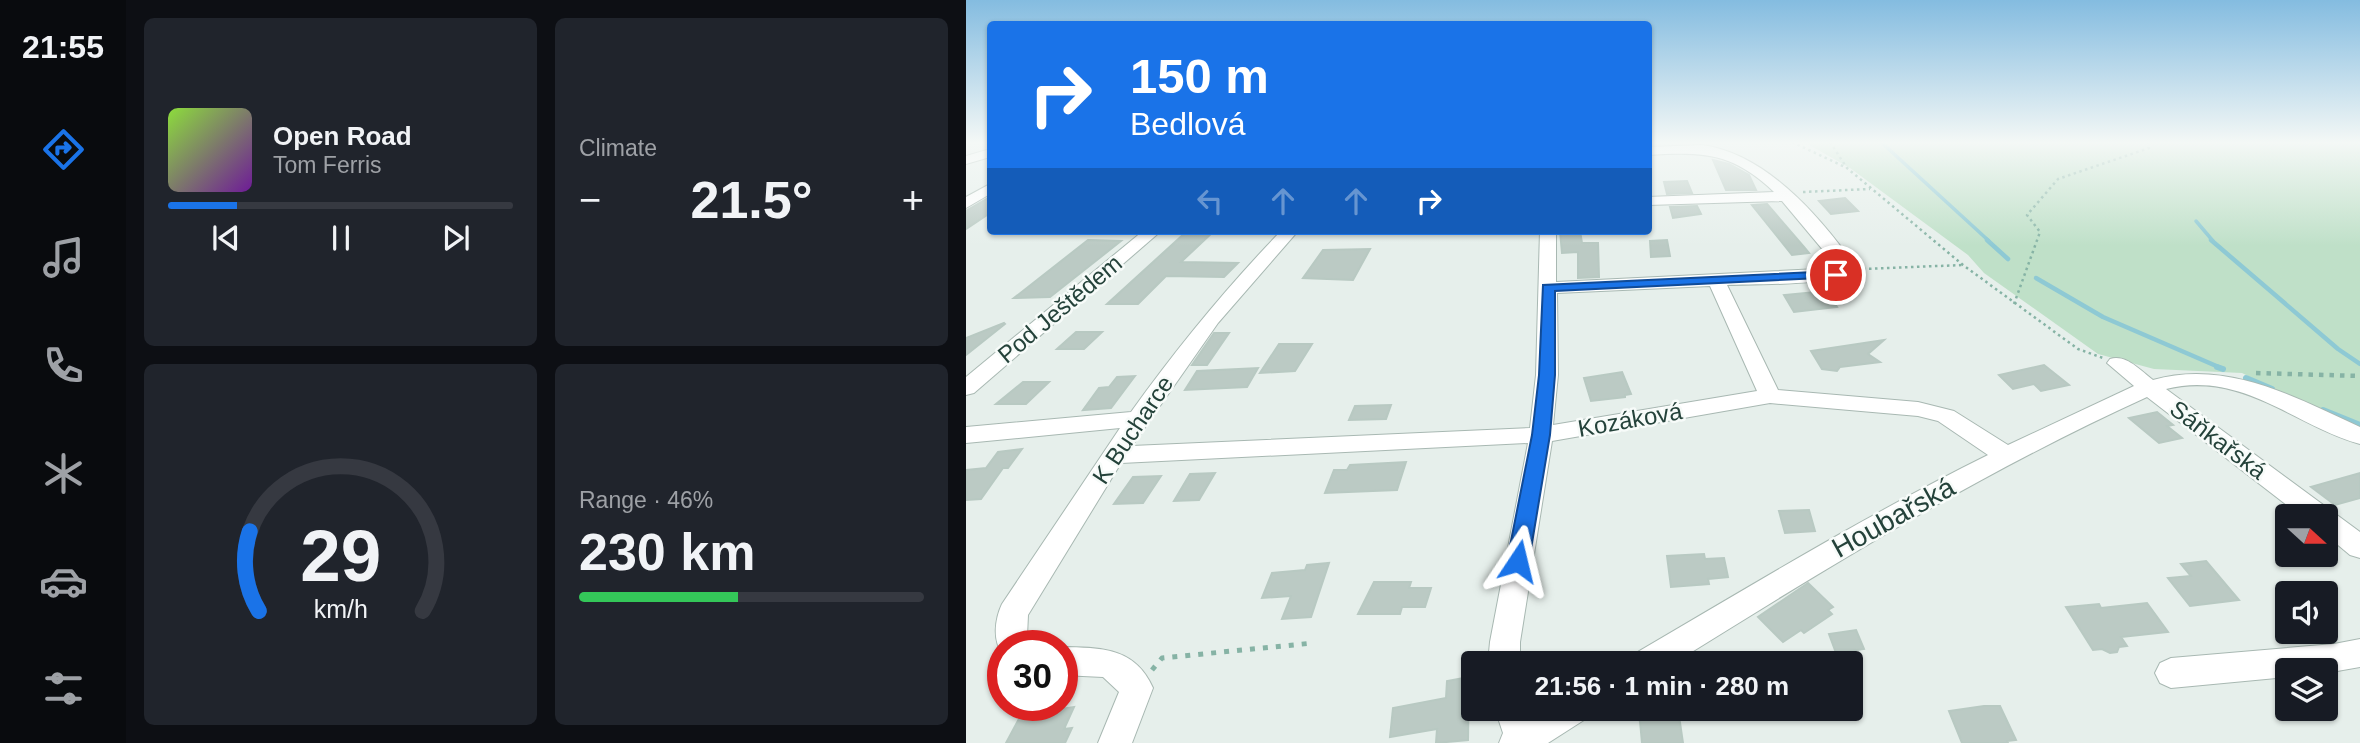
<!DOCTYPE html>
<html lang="en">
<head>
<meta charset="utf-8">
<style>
  :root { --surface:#171b24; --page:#20242c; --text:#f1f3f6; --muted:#9ea1a6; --line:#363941; --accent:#1a73e8 }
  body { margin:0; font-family:Helvetica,sans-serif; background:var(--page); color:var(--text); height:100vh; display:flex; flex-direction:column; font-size:26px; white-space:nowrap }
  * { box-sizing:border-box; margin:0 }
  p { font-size:23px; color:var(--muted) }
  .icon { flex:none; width:38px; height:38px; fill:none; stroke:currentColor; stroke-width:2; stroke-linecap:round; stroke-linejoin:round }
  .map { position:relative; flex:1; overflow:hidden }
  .drawer { display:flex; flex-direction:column; gap:18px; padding:18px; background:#0d0f14; width:840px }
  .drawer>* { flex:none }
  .hud { position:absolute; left:21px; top:21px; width:665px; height:214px; border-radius:7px; box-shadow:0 2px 5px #0004; background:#1a73e8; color:#fff; overflow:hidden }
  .needle { width:46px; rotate:111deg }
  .tools { position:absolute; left:1309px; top:504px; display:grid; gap:14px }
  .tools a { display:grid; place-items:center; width:63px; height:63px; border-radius:7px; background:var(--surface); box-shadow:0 2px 5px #0004; font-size:35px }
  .speed { position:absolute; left:21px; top:630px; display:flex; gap:14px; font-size:35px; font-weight:700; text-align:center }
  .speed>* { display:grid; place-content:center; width:91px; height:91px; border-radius:50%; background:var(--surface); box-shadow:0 2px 5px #0004; line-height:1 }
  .speed .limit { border:10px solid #d22; background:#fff; color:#111 }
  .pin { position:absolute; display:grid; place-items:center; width:60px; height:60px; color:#fff; margin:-30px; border:4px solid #fff; border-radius:50%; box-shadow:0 2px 7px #0007 }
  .me { position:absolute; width:77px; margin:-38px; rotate:10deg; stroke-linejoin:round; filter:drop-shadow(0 0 5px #0008) }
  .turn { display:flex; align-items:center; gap:24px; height:147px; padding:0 28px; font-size:32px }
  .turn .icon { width:91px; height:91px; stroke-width:2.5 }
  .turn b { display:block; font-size:49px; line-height:60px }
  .lanes { display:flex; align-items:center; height:66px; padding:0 28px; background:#0003; justify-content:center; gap:35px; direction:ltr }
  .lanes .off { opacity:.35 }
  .big { font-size:52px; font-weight:800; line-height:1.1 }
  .drawer .card { flex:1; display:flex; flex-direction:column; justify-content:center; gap:10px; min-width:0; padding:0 24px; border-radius:10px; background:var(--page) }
  .drawer .dial { align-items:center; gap:0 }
  .dial svg { height:182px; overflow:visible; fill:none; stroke:var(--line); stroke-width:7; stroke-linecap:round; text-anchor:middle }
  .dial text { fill:var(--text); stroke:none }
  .song { display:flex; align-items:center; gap:21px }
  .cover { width:84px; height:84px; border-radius:10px; background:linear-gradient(135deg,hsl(90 70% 55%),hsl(280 70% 35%)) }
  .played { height:7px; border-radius:4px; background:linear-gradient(90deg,var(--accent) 20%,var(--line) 20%) }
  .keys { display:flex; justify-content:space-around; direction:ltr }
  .heat { display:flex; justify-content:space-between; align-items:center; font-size:38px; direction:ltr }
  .charge { height:10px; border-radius:5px; background:linear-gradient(90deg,#34c759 46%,var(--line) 0) }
  .drawer .tiles { flex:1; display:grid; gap:18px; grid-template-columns:repeat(2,1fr) }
  .trip { position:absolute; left:495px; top:651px; width:402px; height:70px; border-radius:7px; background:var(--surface); box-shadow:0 2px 5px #0004; font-weight:800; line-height:70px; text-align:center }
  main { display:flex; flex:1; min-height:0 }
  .tabs { display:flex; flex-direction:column; width:126px; justify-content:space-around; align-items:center; background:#090b0e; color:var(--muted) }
  .tabs .icon { width:49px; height:49px }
  .tabs .current { color:var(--accent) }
  .tabs b { font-size:32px; color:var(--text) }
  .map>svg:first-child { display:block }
</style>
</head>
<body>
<main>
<nav class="tabs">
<b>21:55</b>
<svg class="icon current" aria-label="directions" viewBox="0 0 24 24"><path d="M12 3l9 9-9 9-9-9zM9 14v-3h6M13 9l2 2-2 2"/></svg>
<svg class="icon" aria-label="music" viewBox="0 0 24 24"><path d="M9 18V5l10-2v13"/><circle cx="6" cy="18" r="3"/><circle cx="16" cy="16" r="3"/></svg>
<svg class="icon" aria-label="phone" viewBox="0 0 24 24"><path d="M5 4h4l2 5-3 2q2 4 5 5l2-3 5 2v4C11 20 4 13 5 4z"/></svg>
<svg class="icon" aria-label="climate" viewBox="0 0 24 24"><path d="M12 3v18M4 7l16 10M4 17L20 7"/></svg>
<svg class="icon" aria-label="car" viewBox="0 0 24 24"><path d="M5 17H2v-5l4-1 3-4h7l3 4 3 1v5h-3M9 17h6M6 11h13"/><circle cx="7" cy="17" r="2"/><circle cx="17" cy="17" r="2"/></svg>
<svg class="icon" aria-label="filters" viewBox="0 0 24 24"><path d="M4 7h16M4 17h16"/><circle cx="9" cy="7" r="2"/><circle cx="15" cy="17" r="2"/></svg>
</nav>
<section class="drawer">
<div class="tiles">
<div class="card">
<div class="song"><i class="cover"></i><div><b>Open Road</b><p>Tom Ferris</p></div></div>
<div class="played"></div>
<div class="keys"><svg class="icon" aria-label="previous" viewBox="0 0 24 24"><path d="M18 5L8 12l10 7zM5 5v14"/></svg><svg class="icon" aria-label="pause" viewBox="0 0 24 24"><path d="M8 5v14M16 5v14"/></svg><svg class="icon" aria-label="next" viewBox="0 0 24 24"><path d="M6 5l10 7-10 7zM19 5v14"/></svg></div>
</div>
<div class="card"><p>Climate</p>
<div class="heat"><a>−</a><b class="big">21.5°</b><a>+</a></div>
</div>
<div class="card dial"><svg viewBox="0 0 100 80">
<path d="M14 69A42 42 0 1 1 86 69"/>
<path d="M14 69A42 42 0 0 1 10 34" stroke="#1a73e8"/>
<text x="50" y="56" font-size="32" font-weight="700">29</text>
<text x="50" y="72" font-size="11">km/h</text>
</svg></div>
<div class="card"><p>Range · 46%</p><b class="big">230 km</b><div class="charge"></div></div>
</div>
</section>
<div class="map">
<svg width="1394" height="743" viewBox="0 0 1394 743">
  <rect width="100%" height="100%" fill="#e6efeb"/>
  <path fill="#bfe0c8" d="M838,142H1394V428H1389L1276,373L1188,369L1132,354L1018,273L1002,255L884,168Z"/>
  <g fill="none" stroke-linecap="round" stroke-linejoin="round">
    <g stroke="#8ec9d4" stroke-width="3.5">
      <path d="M915,142L1023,241"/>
      <path d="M1230,221L1247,241"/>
    </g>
    <g stroke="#8ec9d4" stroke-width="4.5">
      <path d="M1021,240L1042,259"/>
      <path d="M1245,240L1372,349L1394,364"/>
      <path d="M1070,278L1137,317L1255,368"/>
    </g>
    <g stroke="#8ec9d4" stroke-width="6">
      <path d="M1251,367L1257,369"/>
      <path d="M1280,378L1306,389"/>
      <path d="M1357,410L1394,425"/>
    </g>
  </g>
  <g fill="#bbcac4" stroke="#b8c9c2" stroke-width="2">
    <path d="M747,160L763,164L783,175L790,190H760Z"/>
    <path d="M721,181L726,193L701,194L698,182Z"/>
    <path d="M24,197V213L0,229V211Z"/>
    <path d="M879,198L892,211L865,214L853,201Z"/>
    <path d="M801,204L838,247L843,253L826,255L786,205Z"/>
    <path d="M731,206L735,214L707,218L704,207Z"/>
    <path d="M248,231L215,262L272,263L258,277L200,276L172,304H141L220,232Z"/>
    <path d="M594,231H614L616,243H632L633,277L612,278V252L596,253Z"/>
    <path d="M122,240L155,241L84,297L48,298Z"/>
    <path d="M701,240L704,256L685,257L684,241Z"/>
    <path d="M404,249L387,280L337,278L357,250Z"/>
    <path d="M860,291L871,307L828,312L818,295Z"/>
    <path d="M38,323L39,324L0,355V338Z"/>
    <path d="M110,332H136L118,349H91Z"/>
    <path d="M248,333H263L241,365H226Z"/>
    <path d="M918,340L902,354L914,362L874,367L871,371L856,369L845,351Z"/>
    <path d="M313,344H346L329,371L294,373Z"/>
    <path d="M1078,365L1103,385L1075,391L1068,384L1047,389L1033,375Z"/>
    <path d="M292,368L281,387L219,390L231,371Z"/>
    <path d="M656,372L665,394L659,395V397L625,401L618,378Z"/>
    <path d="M169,376L145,408L117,410L133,388L143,387L151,377Z"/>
    <path d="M57,382H83L60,404H30Z"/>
    <path d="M425,405L420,419L383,420L389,406Z"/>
    <path d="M1191,412L1207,425L1201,426L1216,438L1193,443L1163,418Z"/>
    <path d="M56,449L42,468H37L15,499L0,500V470L20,468L32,452Z"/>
    <path d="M440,462L431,490L359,493L368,470H381L384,465Z"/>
    <path d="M249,473L233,500L208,501L224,474Z"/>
    <path d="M1394,473V498L1369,505L1345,487Z"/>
    <path d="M195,476L177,503L148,504L167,477Z"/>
    <path d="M843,510L849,531L819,533L813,511Z"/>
    <path d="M738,554L739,559L758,558L762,577L742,579L743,584L705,587L701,556Z"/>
    <path d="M1240,561L1273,600L1224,606L1202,578L1225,576L1215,564Z"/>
    <path d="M363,563L345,617L316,619L325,596L296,598L306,573L339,570L341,565Z"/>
    <path d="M408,582H445L443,588H465L459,607H436L434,614H392Z"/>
    <path d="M842,583L867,607L862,610L866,614L838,633L835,630L817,642L792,617Z"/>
    <path d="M1181,603L1202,632L1155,637L1161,646L1153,647L1151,652L1144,653L1136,649L1127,650L1100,607L1133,604L1135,608Z"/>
    <path d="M890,630L898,649L870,653L863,634Z"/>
    <path d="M503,677L502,740L470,743L471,729L424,737L427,708L480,698L481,681Z"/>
    <path d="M74,705L89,710L108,707L98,729L106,728L99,743H40L55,715L62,714Z"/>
    <path d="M1018,706H1034L1050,740L1041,741L1042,743H996L983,711Z"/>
    <path d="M661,709H712L717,743H676L674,721Z"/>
  </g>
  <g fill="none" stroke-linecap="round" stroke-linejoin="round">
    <defs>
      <g id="minor">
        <path d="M736,145C798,153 852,214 887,263L890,270C876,286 786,284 761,285L812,390L952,402L988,411L1042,445L1168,386L1141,363L1144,359C1160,354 1174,370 1187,380C1260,359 1329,397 1394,427V444C1329,426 1276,370 1200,389L1394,532V558L1384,555L1360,535V516H1335L1181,397C1016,472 862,567 708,663H665L670,653C786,585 901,515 1022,455L972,421L952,416L804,403L586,441L554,642V663H522L524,642L562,443L155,463L62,615L61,636L65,646H37V654C26,641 29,619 36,604L154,428L0,443V427L165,412C211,348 260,288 315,231H332L252,323L166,446L564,428L570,375L574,231H590V282L872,268L816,201L682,205V197L808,192C766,152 737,152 682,155V147ZM744,286L791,391L587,425L592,375L591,293Z"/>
        <path d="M24,149V157L0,164V156Z"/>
        <path d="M24,184V194L0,208V197Z"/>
        <path d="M177,231H195L8,393L0,395V377Z"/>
        <path d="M1394,639V667L1360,673V670H1321V677L1205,688L1194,683L1189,673L1194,663L1205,658L1368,644Z"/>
        <path d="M96,647C135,648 169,647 187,688L166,743H132L153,692L137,677L96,675Z"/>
        <path d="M529,709H563L565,715L575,709H623L618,720L582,743H533L537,733Z"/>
      </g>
    </defs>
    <use href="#minor" stroke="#a8b8b2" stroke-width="2"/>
    <g stroke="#86b3a5" stroke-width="2.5" stroke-dasharray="2.5 3.5" stroke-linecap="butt">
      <path d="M826,142L879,167"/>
      <path d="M864,142L881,168L997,265L1112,349L1137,358"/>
      <path d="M1086,142H1146"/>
      <path d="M837,192L904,189"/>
      <path d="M897,269L997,265"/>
      <path d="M1048,304L1074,232L1061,215L1092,179L1183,148L1182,142"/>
    </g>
    <path stroke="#86b3a5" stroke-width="4.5" stroke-dasharray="4.5 6" stroke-linecap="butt" d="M1290,373L1394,376"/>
    <path stroke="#86b3a5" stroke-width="5" stroke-dasharray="5 8" stroke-linecap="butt" d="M186,670L196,658L347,643"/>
    <use href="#minor" fill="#fff" fill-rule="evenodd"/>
  </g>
  <linearGradient id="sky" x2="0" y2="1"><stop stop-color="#84bce0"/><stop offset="0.58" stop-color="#f4f8f6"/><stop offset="1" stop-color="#f4f8f6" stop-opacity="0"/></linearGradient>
  <rect width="1394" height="246" fill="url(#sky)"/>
  <path fill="#1a73e8" stroke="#114b97" stroke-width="2" d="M870,271L875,272V277L589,291V375L584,435L563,561L559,567L552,570L544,567L541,561L566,435L573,375L577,285Z"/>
  <g text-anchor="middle" stroke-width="5" stroke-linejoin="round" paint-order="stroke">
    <g font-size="24" fill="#24423a" stroke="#f7fbf9">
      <text transform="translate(94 309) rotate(-40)" y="8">Pod Ještědem</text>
      <text transform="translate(664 420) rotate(-10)" y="8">Kozáková</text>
      <text transform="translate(167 430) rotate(-56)" y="8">K Bucharce</text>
      <text transform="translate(1252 440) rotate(37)" y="8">Sáňkařská</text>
    </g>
    <g font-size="28" fill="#24423a" stroke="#f7fbf9">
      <text transform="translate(927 517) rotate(-29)" y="10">Houbařská</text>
    </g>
  </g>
</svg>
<div class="tools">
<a><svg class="needle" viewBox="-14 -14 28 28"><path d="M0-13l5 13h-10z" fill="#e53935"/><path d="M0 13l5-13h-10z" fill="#9ea1a6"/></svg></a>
<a><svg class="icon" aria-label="sound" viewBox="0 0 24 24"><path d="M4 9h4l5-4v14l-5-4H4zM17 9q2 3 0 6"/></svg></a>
<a><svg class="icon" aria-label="layers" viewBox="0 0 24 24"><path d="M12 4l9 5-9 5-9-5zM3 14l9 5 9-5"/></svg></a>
</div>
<div class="speed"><div class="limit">30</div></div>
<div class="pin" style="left:870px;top:275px;background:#d93025"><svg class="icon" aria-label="arrive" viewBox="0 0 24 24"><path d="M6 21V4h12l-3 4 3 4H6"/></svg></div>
<svg class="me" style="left:552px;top:561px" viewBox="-20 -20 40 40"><path d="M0-17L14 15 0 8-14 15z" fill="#1a73e8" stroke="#fff" stroke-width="4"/></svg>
<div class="trip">21:56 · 1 min · 280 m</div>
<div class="hud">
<div class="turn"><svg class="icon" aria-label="right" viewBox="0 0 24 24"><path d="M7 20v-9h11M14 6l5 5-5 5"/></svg><div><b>150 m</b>Bedlová</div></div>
<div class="lanes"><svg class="icon off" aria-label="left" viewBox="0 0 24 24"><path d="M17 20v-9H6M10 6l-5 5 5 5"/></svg><svg class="icon off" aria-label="ahead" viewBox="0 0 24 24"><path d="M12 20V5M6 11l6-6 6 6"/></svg><svg class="icon off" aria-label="ahead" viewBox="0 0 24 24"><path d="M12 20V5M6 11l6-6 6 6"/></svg><svg class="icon" aria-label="right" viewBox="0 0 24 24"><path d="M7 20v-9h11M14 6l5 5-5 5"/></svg></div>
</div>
</div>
</main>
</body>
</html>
